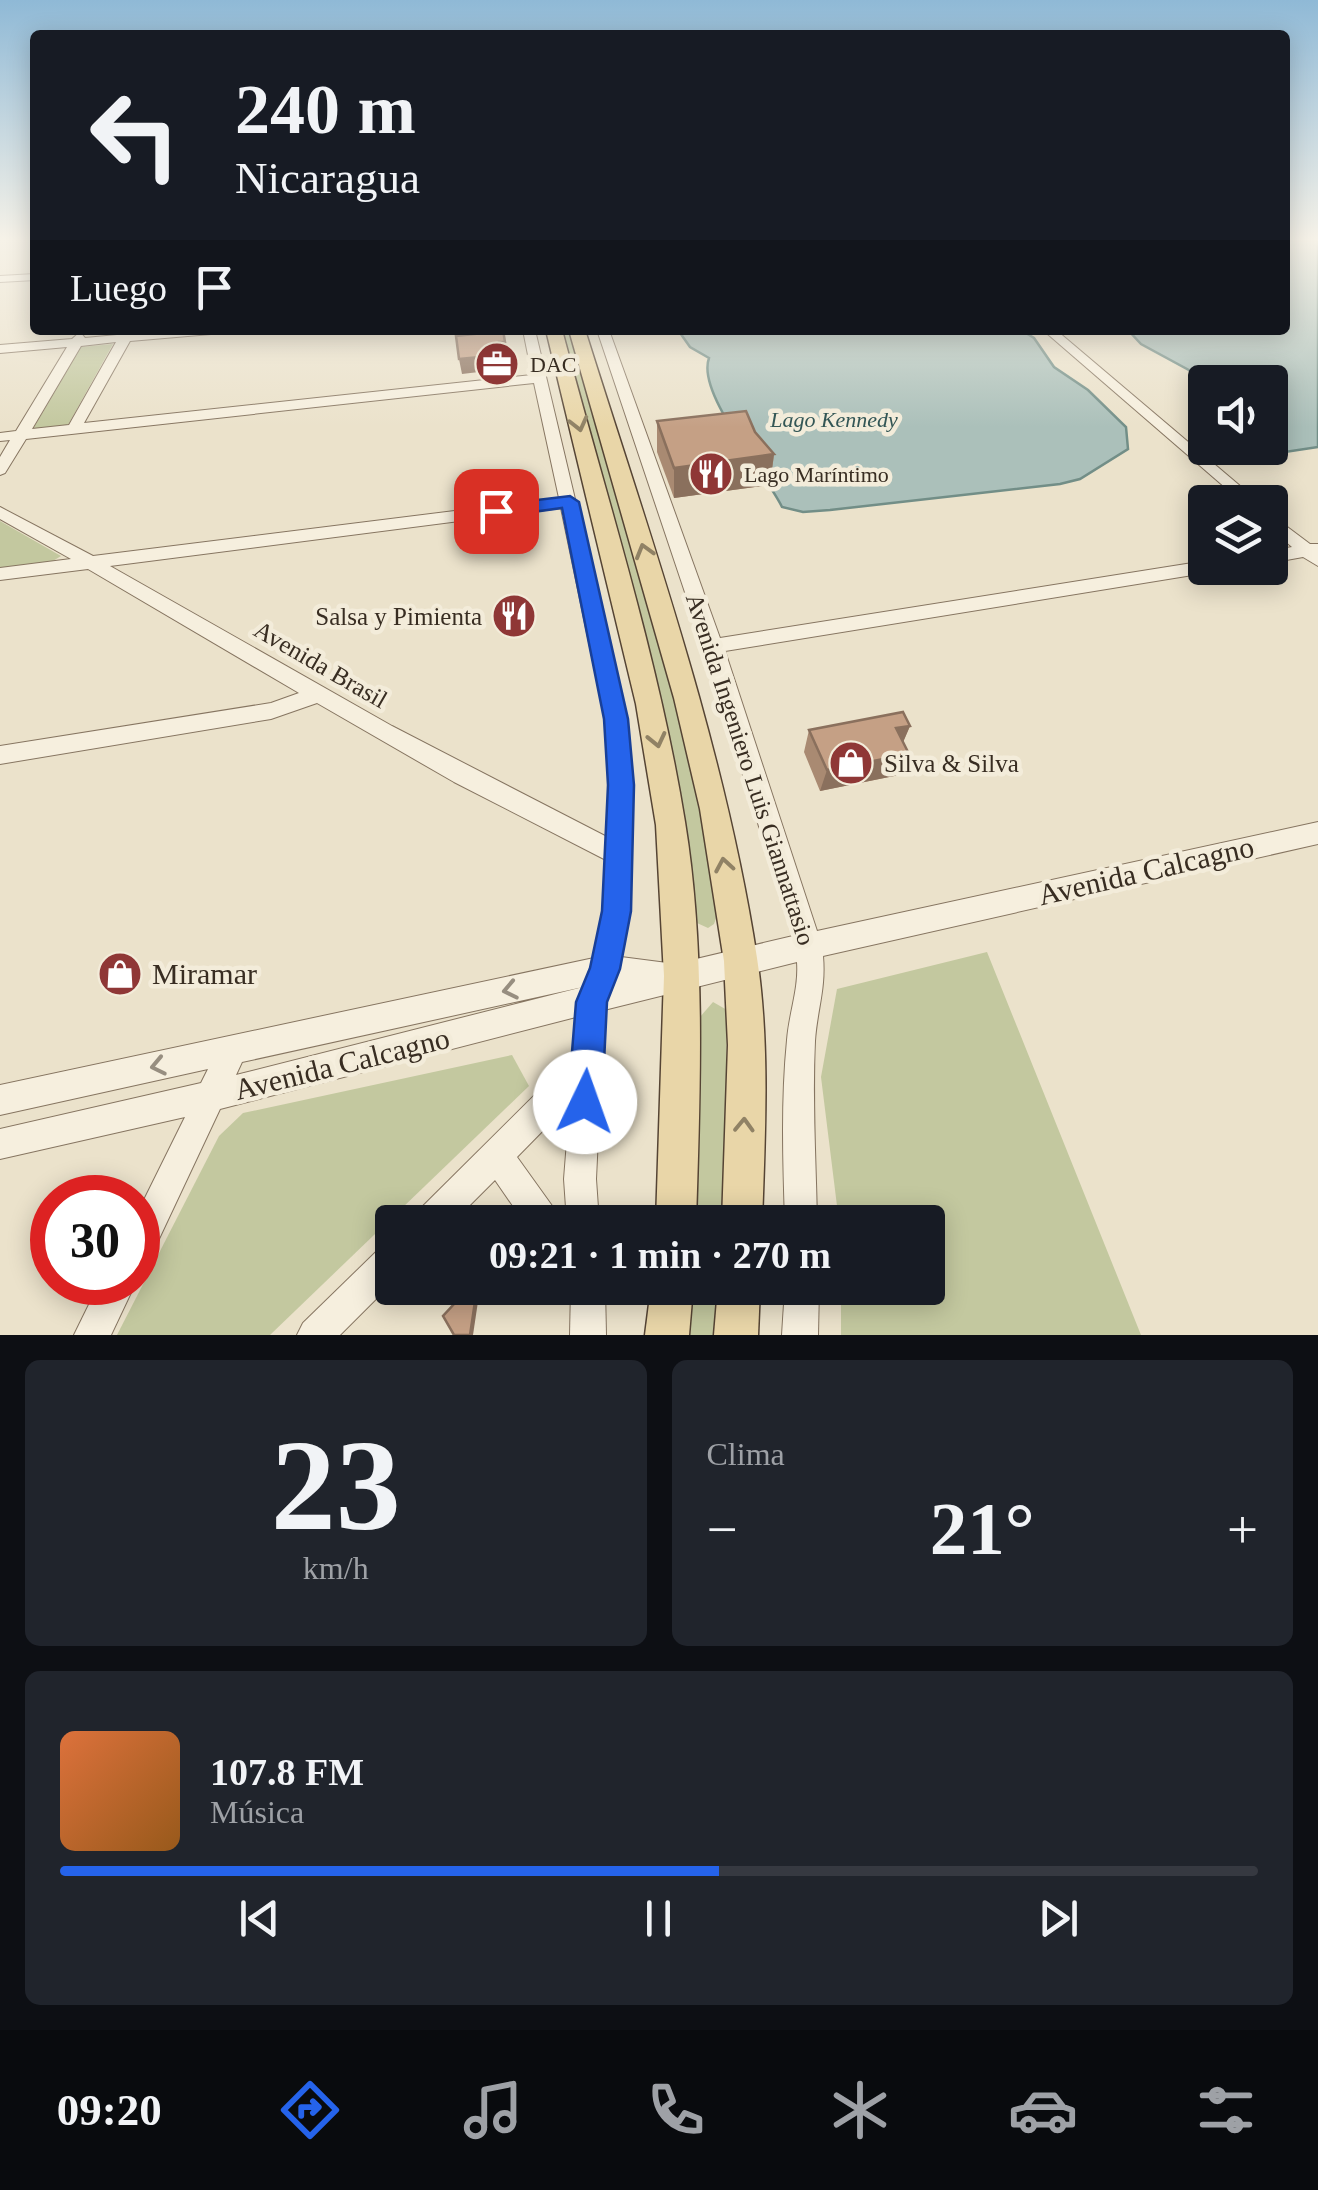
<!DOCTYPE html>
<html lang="es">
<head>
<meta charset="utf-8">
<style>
  :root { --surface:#171b24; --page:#20242c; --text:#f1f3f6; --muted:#9ea1a6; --line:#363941; --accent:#2563eb }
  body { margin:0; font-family:"Times New Roman",serif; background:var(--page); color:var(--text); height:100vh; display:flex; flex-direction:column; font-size:38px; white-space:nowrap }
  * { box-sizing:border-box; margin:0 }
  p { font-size:32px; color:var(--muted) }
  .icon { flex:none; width:55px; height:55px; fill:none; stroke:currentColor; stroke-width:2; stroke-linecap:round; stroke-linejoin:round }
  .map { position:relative; height:1335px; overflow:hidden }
  .drawer { display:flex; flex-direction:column; gap:25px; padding:25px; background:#0d0f14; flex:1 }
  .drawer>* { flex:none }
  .hud { position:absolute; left:30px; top:30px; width:1260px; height:305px; border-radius:10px; box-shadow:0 5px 25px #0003; background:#171b24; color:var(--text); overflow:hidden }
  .tools { position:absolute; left:1188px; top:365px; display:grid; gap:20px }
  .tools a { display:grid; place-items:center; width:100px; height:100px; border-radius:10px; background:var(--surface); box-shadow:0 5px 25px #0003; font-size:50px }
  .speed { position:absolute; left:30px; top:1175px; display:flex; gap:20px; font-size:50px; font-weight:700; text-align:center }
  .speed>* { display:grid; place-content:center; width:130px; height:130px; border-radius:50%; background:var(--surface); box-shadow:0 5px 25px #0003; line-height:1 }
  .speed .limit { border:15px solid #d22; background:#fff; color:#111 }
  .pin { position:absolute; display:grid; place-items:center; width:85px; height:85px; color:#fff; margin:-42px; border-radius:20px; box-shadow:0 5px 15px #0006 }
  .me { position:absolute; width:110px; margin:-55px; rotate:3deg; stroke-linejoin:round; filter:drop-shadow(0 0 8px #0008) }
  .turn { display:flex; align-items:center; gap:35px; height:210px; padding:0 40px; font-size:45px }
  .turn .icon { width:130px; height:130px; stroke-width:2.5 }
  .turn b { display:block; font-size:70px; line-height:85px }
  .then { display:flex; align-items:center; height:95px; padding:0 40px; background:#0003; gap:20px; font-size:38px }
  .big { font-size:75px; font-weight:700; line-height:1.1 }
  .drawer .card { flex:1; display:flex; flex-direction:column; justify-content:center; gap:15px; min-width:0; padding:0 35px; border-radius:15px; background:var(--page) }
  .drawer .dial { align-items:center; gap:0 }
  .dial b { font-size:130px; line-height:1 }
  .song { display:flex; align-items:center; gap:30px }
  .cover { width:120px; height:120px; border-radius:15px; background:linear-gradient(135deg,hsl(20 70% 55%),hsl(30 70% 35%)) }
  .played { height:10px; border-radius:5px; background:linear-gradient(90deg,var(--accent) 55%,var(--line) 55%) }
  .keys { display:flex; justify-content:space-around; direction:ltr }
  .heat { display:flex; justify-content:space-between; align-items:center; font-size:55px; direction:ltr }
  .drawer .tiles { flex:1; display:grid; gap:25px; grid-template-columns:1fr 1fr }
  .card:last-child { grid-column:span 2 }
  .trip { position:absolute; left:375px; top:1205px; width:570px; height:100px; border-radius:10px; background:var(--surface); box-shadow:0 5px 25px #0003; font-weight:700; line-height:100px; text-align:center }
  .dock { display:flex; height:160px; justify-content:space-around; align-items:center; background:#090b0e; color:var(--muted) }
  .dock .icon { width:70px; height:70px }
  .dock .selected { color:var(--accent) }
  .dock b { font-size:45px; color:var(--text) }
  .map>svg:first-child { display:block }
</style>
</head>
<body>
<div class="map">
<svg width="1318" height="1335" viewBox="0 0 1318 1335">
  <rect width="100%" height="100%" fill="#ebe2cb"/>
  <g fill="#c3c89f">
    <path d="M560,330H570C626,523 689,714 718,913L714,924L708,928L697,923L694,914L673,753Z"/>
    <path d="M113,344L68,425L33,429L81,347Z"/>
    <path d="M0,521L61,556L53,561L0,569Z"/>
    <path d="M987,952L1141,1335H841V1288H928V1222H839L821,1077L837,989Z"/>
    <path d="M713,1002L727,1010L724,1222H694L700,1017Z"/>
    <path d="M512,1055L529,1086L270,1335H117L219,1136L243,1113Z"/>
    <path d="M690,1288H721L717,1335H686Z"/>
  </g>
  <g fill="#abc0ba" stroke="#728e87" stroke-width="2.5">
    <path d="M1285,240H1318V447L1265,455L1261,448H1270V382H1211L1141,344L1128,330H1285Z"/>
    <path d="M678,330H1021L1034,338L1054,367L1088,390L1126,427L1128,449L1080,479L1060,484L830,510L803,512L782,507C765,472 696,393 709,358L690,347Z"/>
  </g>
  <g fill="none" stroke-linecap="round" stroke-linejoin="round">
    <defs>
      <g id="minor">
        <path d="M35,274V280L0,282V276Z"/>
        <path d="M170,330H217L211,334L130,341L84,423L532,375L523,330H535L627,719C634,799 636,878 621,957L675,964L793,936L703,646L597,330H609L720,638L1205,561V568H1214L1205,573L725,651L817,931L1318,822V844L823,956C826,989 817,1010 815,1041C812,1102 816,1162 817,1222H785C783,1161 781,1100 787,1040C789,1013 799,989 797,962L604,1010L596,1179L599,1222H567L564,1179L570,1103L517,1157L555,1210L559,1222H524L495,1180L453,1222H415L419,1210L573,1057L576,1017L220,1109L150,1258L138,1262V1212L185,1117L0,1159V1129L201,1083L208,1069L0,1115V1085L594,958L604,911L606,860L454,782L317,703L271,719L0,764V746L271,703L299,693L88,569L0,580V568L71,559L0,519V507L93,556L559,498L534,383L26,439L5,473L0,475V457L10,440L0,441V433L16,431L67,347L0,353V345L72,339L80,332L85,338ZM116,342L69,425L32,429L81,346ZM561,508L605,719L610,785L607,837L392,726L110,566ZM583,987L236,1075L242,1062Z"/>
        <path d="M1043,330H1056L1259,502H1242Z"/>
        <path d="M1270,514L1310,544H1318V566L1303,557L1270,563V551L1292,547L1270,528Z"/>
        <path d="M392,1243V1283L340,1335H297L303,1323L380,1248Z"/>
        <path d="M100,1282H136L111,1335H74Z"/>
        <path d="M571,1288H605L606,1335H570Z"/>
        <path d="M785,1288H819L818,1335H782Z"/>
      </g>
      <g id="major">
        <path d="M546,330H562C605,493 658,655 685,822C706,950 700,1093 696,1222H656L664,976L656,825L636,704Z"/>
        <path d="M569,330H585C650,537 724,743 757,958C770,1044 765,1136 762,1222H722L728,1045L724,961L700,809L674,698Z"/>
        <path d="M651,1288H693L689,1335H645Z"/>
        <path d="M718,1288H760L758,1335H714Z"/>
      </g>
    </defs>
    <use href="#minor" stroke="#867561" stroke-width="2"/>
    <use href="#major" stroke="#554434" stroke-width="3"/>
    <use href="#minor" fill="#f6efde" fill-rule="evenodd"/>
    <use href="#major" fill="#e9d6a8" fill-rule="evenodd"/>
  </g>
  <g fill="#a98a72">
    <path d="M657,421L755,432L774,454L770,485L674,498L657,452Z"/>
    <path d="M910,726L903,742L909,754L899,775L820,791L804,752L809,730Z"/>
  </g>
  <g fill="#8a705d">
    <path d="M499,342H505L508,356L502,357L504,369L462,374L459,359Z"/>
    <path d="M774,454L770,485L674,498V468Z"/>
    <path d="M525,524L528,539L468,547L464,532Z"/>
    <path d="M910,726L901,747L896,728Z"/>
    <path d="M909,754L899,775L820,791L827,770Z"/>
    <path d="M477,1288H480L473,1335H470Z"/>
  </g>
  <g fill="#c5a085" stroke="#8a705d" stroke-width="2.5">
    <path d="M474,330H503L505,342H499L501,355L459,359L456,336L475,334Z"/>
    <path d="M746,411L755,432L774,454L674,468L657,421Z"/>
    <path d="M514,508L523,512L525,524L464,532L463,514Z"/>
    <path d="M903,712L910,726L896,728L909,754L827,770L809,730Z"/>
    <path d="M469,1288H477L470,1335H454L443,1316Z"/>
  </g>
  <defs><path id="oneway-chevron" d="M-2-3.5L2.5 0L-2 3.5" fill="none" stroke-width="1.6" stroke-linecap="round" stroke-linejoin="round" transform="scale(2.5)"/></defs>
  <g stroke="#908265">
    <use href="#oneway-chevron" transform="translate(579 424) rotate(76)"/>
    <use href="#oneway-chevron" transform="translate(644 551) rotate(-106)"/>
    <use href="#oneway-chevron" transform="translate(657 740) rotate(77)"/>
    <use href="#oneway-chevron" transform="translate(724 865) rotate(-100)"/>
    <use href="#oneway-chevron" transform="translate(744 1125) rotate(-88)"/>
  </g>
  <g stroke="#978e80">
    <use href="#oneway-chevron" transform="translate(510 990) rotate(168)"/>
    <use href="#oneway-chevron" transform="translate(158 1066) rotate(168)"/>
  </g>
  <linearGradient id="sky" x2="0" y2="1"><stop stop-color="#8fb9d6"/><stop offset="0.56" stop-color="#f6f2e8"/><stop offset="1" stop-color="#f6f2e8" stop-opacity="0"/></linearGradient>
  <rect width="1318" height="427" fill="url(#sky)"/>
  <path fill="#2563eb" stroke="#184099" stroke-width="2.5" d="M570,496L579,502L628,719L634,785L631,911L620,969L607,1002L602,1102L597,1115L585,1120L573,1115L568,1102L576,1002L590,968L602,911L608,785L604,719L562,508L496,517L487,511L496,505Z"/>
  <defs>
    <symbol id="office-disc" viewBox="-11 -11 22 22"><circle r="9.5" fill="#8f3736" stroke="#f3ecda"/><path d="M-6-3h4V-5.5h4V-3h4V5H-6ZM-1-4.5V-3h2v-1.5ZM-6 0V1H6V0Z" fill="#fff"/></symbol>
    <symbol id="restaurant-disc" viewBox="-11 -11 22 22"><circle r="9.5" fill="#8f3736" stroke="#f3ecda"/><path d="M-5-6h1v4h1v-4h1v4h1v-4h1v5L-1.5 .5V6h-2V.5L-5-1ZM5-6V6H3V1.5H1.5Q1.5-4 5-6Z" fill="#fff"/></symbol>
    <symbol id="shop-disc" viewBox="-11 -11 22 22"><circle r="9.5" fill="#8f3736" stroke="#f3ecda"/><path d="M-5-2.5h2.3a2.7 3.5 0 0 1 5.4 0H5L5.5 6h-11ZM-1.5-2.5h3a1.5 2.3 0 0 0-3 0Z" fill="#fff"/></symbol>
  </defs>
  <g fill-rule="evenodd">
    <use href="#office-disc" x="472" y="339" width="50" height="50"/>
    <use href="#restaurant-disc" x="686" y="449" width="50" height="50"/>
    <use href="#restaurant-disc" x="489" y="591" width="50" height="50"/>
    <use href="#shop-disc" x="826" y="738" width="50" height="50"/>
    <use href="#shop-disc" x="95" y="949" width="50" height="50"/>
  </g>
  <g text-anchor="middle" stroke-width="9" stroke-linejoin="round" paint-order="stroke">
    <g font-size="22" fill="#382d22" stroke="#f3ecda" text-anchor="start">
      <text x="530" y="372">DAC</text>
      <text x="744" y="482">Lago Maríntimo</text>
    </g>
    <g font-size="22" font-style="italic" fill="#335655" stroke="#f3ecda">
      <text x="834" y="427">Lago Kennedy</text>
    </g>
    <g font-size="25" fill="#382d22" stroke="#f3ecda" text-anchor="end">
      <text x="482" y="625">Salsa y Pimienta</text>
      <text x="884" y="772" text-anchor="start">Silva &amp; Silva</text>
    </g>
    <g font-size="25" fill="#382d22" stroke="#f3ecda">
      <text transform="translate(321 664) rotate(30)" y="9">Avenida Brasil</text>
      <text transform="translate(751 769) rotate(72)" y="9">Avenida Ingeniero Luis Giannattasio</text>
    </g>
    <g font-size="30" fill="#382d22" stroke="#f3ecda">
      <text transform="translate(1146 871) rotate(-13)" y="10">Avenida Calcagno</text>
      <text transform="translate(342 1064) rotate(-14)" y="10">Avenida Calcagno</text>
    </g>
    <g font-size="30" fill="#382d22" stroke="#f3ecda" text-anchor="start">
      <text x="152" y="984">Miramar</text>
    </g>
  </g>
</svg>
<div class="tools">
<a><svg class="icon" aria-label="sound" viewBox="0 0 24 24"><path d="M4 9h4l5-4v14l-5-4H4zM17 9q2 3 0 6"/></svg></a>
<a><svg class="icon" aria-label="layers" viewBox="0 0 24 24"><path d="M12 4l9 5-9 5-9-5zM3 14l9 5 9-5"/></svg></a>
</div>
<div class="speed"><div class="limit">30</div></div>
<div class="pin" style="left:496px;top:511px;background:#d93025"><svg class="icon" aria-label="arrive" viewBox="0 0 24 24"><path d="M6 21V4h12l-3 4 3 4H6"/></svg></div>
<svg class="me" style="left:585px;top:1102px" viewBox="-20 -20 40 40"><circle r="19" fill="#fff"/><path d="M0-13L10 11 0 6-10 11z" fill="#2563eb"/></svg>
<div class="trip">09:21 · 1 min · 270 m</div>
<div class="hud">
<div class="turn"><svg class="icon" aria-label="left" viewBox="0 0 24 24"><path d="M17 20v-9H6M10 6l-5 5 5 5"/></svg><div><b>240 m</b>Nicaragua</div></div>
<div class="then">Luego<svg class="icon" aria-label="arrive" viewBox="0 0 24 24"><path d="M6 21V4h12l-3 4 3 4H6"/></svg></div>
</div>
</div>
<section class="drawer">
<div class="tiles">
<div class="card dial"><b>23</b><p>km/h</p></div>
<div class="card"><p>Clima</p>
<div class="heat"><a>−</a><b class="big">21°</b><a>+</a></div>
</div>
<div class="card">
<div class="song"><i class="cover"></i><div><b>107.8 FM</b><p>Música</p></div></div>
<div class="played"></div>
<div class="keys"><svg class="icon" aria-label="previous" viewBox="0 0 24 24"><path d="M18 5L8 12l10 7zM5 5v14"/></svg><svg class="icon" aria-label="pause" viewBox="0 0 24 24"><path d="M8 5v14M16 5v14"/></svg><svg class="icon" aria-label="next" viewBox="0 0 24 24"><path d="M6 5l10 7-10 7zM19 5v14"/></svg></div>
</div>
</div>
</section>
<nav class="dock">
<b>09:20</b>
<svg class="icon selected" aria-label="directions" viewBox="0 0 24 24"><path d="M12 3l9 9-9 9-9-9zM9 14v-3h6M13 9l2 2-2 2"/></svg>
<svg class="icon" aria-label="music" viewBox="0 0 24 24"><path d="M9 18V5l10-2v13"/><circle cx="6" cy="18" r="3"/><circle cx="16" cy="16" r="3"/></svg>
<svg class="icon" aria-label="phone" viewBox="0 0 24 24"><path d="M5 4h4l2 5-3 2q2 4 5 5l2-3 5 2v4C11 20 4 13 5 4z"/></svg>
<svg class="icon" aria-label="climate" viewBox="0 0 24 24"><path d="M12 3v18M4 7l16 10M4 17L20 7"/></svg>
<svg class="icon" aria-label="car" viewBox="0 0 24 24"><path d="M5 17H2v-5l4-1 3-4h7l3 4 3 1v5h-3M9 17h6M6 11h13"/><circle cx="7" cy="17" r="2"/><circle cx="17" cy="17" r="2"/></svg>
<svg class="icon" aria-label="filters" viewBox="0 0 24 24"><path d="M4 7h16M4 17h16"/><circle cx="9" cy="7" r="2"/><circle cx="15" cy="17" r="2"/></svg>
</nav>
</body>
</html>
